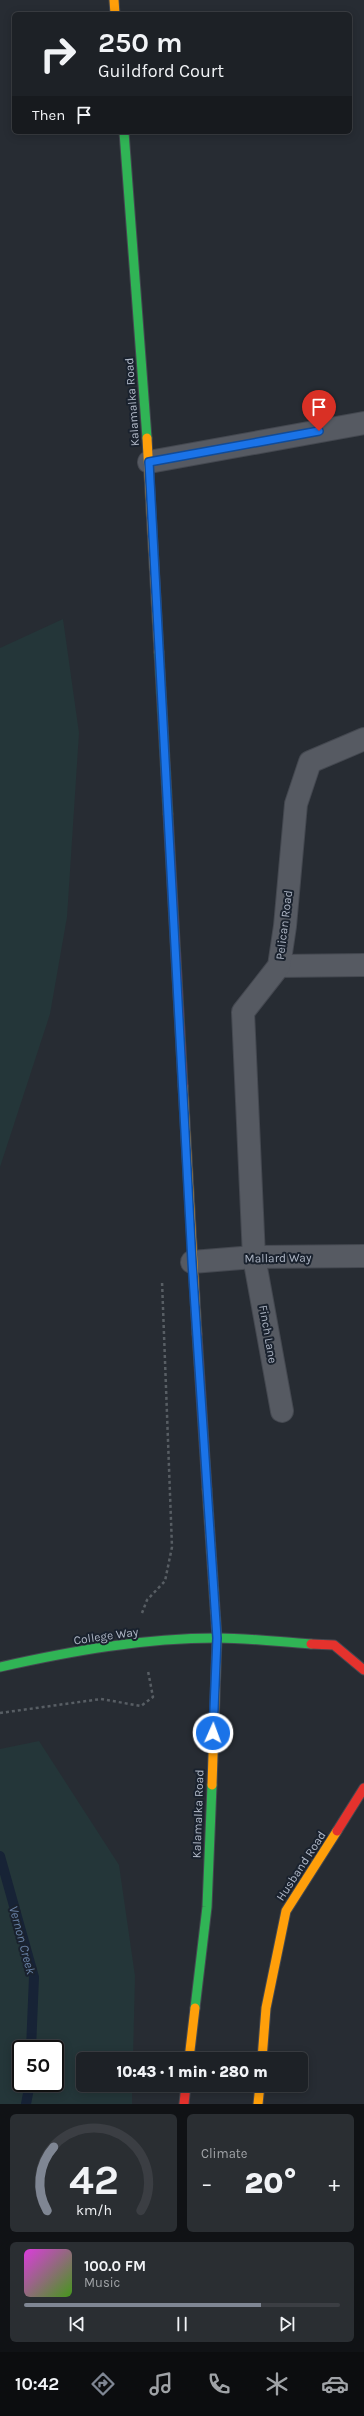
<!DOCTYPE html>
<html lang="en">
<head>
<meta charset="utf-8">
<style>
  :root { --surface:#1d2126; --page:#2a2e32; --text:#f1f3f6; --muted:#a0a3a7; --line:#3b3e43; --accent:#7f8693 }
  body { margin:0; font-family:Karla,sans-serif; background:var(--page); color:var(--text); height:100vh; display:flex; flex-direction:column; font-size:15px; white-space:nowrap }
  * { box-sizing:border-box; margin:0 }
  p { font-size:13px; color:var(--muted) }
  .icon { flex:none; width:22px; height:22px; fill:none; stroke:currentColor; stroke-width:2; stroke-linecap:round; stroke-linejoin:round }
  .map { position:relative; height:2104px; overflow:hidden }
  .panel { display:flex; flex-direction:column; gap:10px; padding:10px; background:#101215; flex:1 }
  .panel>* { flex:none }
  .banner { position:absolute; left:12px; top:12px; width:340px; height:122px; border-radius:6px; box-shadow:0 2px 10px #0003,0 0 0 1px var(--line); background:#1d2126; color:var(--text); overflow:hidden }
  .speed { position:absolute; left:12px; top:2040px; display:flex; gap:8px; font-size:20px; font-weight:700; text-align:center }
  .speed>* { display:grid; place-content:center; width:52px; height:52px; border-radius:50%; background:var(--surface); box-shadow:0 2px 10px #0003,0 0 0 1px var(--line); line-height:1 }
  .speed .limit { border:2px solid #111; border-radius:6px; background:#fff; color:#111 }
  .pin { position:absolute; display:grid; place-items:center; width:34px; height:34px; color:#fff; margin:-41px -17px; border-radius:50% 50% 50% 0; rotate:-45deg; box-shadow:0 0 4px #0007 }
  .pin .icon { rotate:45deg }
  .me { position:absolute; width:44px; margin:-22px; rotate:2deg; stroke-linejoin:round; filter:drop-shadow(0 0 3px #0008) }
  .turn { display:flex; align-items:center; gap:14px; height:84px; padding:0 20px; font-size:18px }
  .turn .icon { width:52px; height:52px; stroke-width:2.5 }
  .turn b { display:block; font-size:28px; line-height:34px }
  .then { display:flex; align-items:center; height:38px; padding:0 20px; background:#0003; gap:8px; font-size:15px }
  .big { font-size:30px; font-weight:800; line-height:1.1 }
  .panel .card { flex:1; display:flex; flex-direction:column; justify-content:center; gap:6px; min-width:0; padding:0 14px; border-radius:6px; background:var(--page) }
  .panel .dial { align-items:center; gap:0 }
  .dial svg { height:104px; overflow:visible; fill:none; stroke:var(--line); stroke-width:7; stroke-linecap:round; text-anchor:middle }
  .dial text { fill:var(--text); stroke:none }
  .song { display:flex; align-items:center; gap:12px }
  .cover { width:48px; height:48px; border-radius:6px; background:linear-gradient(135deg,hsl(300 70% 55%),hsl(100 70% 35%)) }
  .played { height:4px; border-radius:2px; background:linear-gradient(90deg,var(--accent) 75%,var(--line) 75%) }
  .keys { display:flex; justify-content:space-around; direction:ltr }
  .heat { display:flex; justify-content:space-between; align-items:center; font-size:22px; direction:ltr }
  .panel .tiles { flex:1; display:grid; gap:10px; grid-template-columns:1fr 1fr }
  .card:last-child { grid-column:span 2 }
  .trip { position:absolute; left:76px; top:2052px; width:232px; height:40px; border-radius:6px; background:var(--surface); box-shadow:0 2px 10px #0003,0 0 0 1px var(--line); font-weight:800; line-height:40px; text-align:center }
  .tabs { display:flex; height:64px; justify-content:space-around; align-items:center; background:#0c0d0f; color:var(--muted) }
  .tabs .icon { width:28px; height:28px }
  .tabs .on { color:var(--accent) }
  .tabs b { font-size:18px; color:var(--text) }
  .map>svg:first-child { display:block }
</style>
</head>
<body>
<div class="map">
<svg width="364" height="2104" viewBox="0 0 364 2104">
  <rect width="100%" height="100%" fill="#272c33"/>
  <g fill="#243639" fill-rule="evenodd">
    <path d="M63,619L79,733L67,917L50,1014L0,1167V648Z"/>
    <path d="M39,1741L119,1865L135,1976L133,2059H83V2085H132V2104H0V1749ZM21,2049H55V2083H21Z"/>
  </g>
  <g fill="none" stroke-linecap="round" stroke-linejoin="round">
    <g stroke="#172336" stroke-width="10">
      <path d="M0,1856L34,1977L31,2049"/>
      <path d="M26,2104L30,2083"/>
    </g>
    <defs>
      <g id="street">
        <path d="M149,462L364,423"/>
        <path d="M279,966L364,965"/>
        <path d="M192,1262L254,1257L364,1256"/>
        <path d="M282,1411L254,1257L243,1012L279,966L285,926L296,804L310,762L364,739"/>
      </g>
      <g id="fast">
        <path d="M124,132L147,438"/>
        <path d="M159,652L168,814"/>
        <path d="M0,1667C71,1651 144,1638 217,1638C248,1638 280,1642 311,1644"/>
        <path d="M195,2008L207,1907L212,1785"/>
      </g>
      <g id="slow">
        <path d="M114,0L115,14"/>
        <path d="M147,438L159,652"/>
        <path d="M183,1086L197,1334"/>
        <path d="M207,1489L217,1638L212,1785"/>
        <path d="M189,2059L195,2008"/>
        <path d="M262,2059L266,2008L286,1911L337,1831"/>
        <path d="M258,2104L260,2085"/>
      </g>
      <g id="jam">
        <path d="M168,814L183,1086"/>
        <path d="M197,1334L207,1489"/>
        <path d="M311,1644L334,1645L364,1670"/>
        <path d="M337,1831L364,1788"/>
        <path d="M184,2104L186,2085"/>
      </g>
    </defs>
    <use href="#street" stroke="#444850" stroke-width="24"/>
    <use href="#fast" stroke="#444850" stroke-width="11"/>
    <use href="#slow" stroke="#444850" stroke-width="11"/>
    <use href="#jam" stroke="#444850" stroke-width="11"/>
    <g stroke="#585e64" stroke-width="2.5" stroke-dasharray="3 3" stroke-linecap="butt">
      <path d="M142,1613L147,1600L165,1581L172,1547L162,1281"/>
      <path d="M0,1713L101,1699L141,1706L153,1697L148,1671"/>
    </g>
    <use href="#street" stroke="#565a62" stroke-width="22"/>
    <use href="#fast" stroke="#30b455" stroke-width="9"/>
    <use href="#slow" stroke="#ff9f0a" stroke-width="9"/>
    <use href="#jam" stroke="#e5322d" stroke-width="9"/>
  </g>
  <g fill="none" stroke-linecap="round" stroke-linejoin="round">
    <defs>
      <path id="route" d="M213,1733L217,1638L192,1262L149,462L319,431"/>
    </defs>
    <use href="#route" stroke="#114b97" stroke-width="10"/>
    <use href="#route" stroke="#1a73e8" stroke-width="7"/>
  </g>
  <g text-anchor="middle" stroke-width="4" stroke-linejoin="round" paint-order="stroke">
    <g font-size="12" fill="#afb7c6" stroke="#1a222e">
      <text transform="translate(132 402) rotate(-94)" y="4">Kalamalka Road</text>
      <text transform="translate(284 925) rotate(-83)" y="4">Pelican Road</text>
      <text transform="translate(278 1258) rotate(-1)" y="4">Mallard Way</text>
      <text transform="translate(268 1334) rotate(80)" y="4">Finch Lane</text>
      <text transform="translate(106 1636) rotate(-8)" y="4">College Way</text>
      <text transform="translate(198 1814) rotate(-88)" y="4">Kalamalka Road</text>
      <text transform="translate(301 1866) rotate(-57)" y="4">Husband Road</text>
    </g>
    <g font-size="13" font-style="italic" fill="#6881a5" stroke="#1a222e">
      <text transform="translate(23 1940) rotate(75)" y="5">Vernon Creek</text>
    </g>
  </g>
</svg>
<div class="speed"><div class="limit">50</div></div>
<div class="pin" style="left:319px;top:431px;background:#d93025"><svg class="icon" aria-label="arrive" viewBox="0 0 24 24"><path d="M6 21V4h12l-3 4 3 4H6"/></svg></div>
<svg class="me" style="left:213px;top:1733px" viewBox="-20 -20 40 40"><circle r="17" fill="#1a73e8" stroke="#fff" stroke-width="3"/><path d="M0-11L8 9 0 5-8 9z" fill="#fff"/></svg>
<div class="trip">10:43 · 1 min · 280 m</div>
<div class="banner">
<div class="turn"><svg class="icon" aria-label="right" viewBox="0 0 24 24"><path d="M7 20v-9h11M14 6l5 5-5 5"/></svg><div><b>250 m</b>Guildford Court</div></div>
<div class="then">Then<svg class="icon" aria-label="arrive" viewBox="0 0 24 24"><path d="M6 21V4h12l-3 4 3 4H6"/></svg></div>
</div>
</div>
<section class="panel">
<div class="tiles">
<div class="card dial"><svg viewBox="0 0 100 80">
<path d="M14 69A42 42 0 1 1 86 69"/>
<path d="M14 69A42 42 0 0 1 19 20" stroke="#7f8693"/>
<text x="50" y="56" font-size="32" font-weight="700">42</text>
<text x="50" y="72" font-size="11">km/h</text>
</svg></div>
<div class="card"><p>Climate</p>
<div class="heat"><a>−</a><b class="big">20°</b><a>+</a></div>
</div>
<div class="card">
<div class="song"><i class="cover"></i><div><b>100.0 FM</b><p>Music</p></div></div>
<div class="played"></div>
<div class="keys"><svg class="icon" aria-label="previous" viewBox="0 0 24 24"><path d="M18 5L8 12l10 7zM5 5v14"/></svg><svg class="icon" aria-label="pause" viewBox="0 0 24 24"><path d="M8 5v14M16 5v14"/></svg><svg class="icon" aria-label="next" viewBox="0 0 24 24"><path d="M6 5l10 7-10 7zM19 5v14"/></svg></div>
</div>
</div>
</section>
<nav class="tabs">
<b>10:42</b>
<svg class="icon on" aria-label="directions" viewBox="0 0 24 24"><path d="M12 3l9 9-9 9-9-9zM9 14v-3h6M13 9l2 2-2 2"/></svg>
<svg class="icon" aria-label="music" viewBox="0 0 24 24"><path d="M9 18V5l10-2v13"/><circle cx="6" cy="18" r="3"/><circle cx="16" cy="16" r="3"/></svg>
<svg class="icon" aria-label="phone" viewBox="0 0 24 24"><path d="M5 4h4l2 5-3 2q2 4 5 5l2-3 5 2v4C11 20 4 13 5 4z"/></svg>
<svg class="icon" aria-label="climate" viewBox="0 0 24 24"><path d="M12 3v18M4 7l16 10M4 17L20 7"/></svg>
<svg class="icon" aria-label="car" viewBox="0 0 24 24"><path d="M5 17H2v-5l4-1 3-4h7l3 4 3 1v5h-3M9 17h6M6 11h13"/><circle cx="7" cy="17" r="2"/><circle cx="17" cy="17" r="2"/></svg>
</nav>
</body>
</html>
